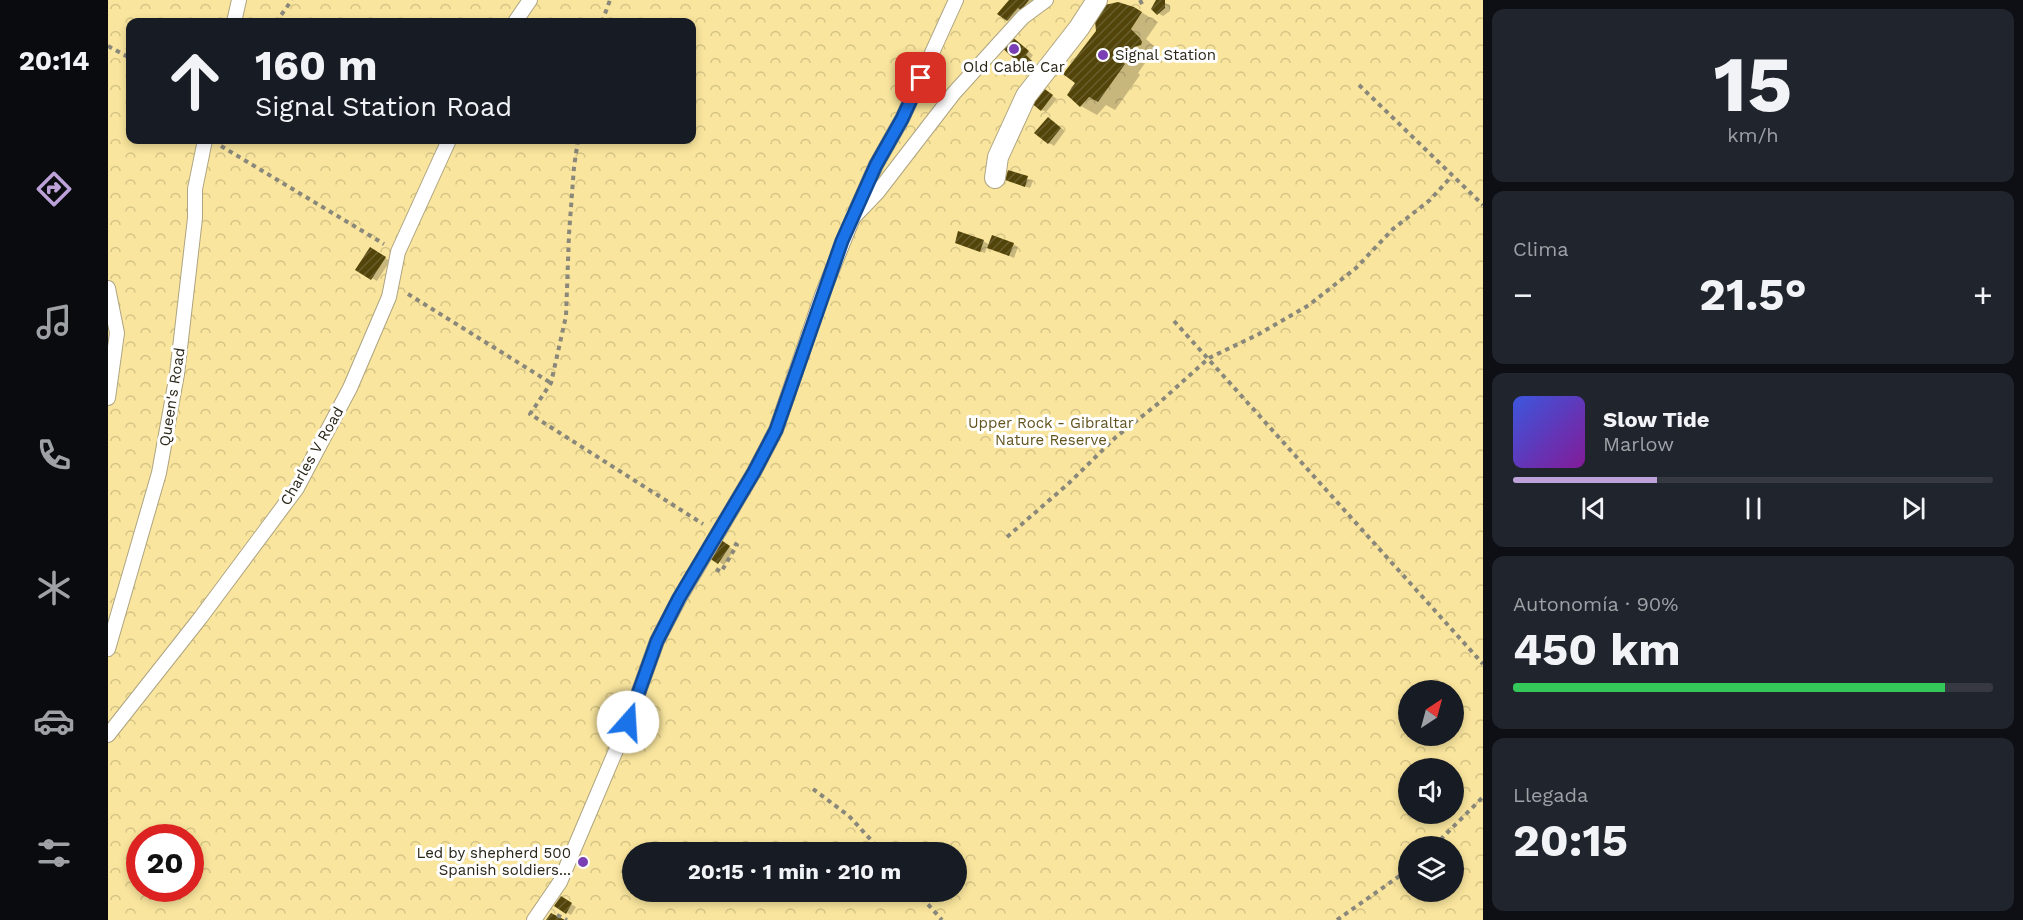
<!DOCTYPE html>
<html lang="es">
<head>
<meta charset="utf-8">
<style>
  :root { --surface:#171b24; --page:#20242c; --text:#f1f3f6; --muted:#9ea1a6; --line:#363941; --accent:#bca2d8 }
  body { margin:0; font-family:"Work Sans",sans-serif; background:var(--page); color:var(--text); height:100vh; display:flex; flex-direction:column; font-size:22px; white-space:nowrap }
  * { box-sizing:border-box; margin:0 }
  p { font-size:20px; color:var(--muted) }
  .icon { flex:none; width:33px; height:33px; fill:none; stroke:currentColor; stroke-width:2; stroke-linecap:round; stroke-linejoin:round }
  .map { position:relative; flex:1; overflow:hidden }
  .drawer { display:flex; flex-direction:column; gap:9px; padding:9px; background:#0d0f14; width:540px }
  .drawer>* { flex:none }
  .banner { position:absolute; left:18px; top:18px; width:570px; height:126px; border-radius:12px; box-shadow:0 3px 9px #0003; background:#171b24; color:var(--text); overflow:hidden }
  .needle { width:39px; rotate:36deg }
  .tools { position:absolute; left:1290px; top:680px; display:grid; gap:12px }
  .tools a { display:grid; place-items:center; width:66px; height:66px; border-radius:50%; background:var(--surface); box-shadow:0 3px 9px #0003; font-size:30px }
  .speed { position:absolute; left:18px; top:824px; display:flex; gap:12px; font-size:30px; font-weight:700; text-align:center }
  .speed>* { display:grid; place-content:center; width:78px; height:78px; border-radius:50%; background:var(--surface); box-shadow:0 3px 9px #0003; line-height:1 }
  .speed .limit { border:9px solid #d22; background:#fff; color:#111 }
  .pin { position:absolute; display:grid; place-items:center; width:51px; height:51px; color:#fff; margin:-26px; border-radius:12px; box-shadow:0 3px 9px #0006 }
  .me { position:absolute; width:66px; margin:-33px; rotate:19deg; stroke-linejoin:round; filter:drop-shadow(0 0 4px #0008) }
  .turn { display:flex; align-items:center; gap:21px; height:126px; padding:0 30px; font-size:27px }
  .turn .icon { width:78px; height:78px; stroke-width:2.5 }
  .turn b { display:block; font-size:42px; line-height:51px }
  .big { font-size:45px; font-weight:700; line-height:1.1 }
  .drawer .card { flex:1; display:flex; flex-direction:column; justify-content:center; gap:9px; min-width:0; padding:0 21px; border-radius:12px; background:var(--page) }
  .drawer .dial { align-items:center; gap:0 }
  .dial b { font-size:78px; line-height:1 }
  .song { display:flex; align-items:center; gap:18px }
  .cover { width:72px; height:72px; border-radius:9px; background:linear-gradient(135deg,hsl(230 70% 55%),hsl(290 70% 35%)) }
  .played { height:6px; border-radius:3px; background:linear-gradient(90deg,var(--accent) 30%,var(--line) 30%) }
  .keys { display:flex; justify-content:space-around; direction:ltr }
  .heat { display:flex; justify-content:space-between; align-items:center; font-size:33px; direction:ltr }
  .charge { height:9px; border-radius:4px; background:linear-gradient(90deg,#34c759 90%,var(--line) 0) }
  .trip { position:absolute; left:514px; top:842px; width:345px; height:60px; border-radius:30px; background:var(--surface); box-shadow:0 3px 9px #0003; font-weight:700; line-height:60px; text-align:center }
  main { display:flex; flex:1; min-height:0 }
  .tabs { display:flex; flex-direction:column; width:108px; justify-content:space-around; align-items:center; background:#090b0e; color:var(--muted) }
  .tabs .icon { width:42px; height:42px }
  .tabs .active { color:var(--accent) }
  .tabs b { font-size:27px; color:var(--text) }
  .map>svg:first-child { display:block }
</style>
</head>
<body>
<main>
<nav class="tabs">
<b>20:14</b>
<svg class="icon active" aria-label="directions" viewBox="0 0 24 24"><path d="M12 3l9 9-9 9-9-9zM9 14v-3h6M13 9l2 2-2 2"/></svg>
<svg class="icon" aria-label="music" viewBox="0 0 24 24"><path d="M9 18V5l10-2v13"/><circle cx="6" cy="18" r="3"/><circle cx="16" cy="16" r="3"/></svg>
<svg class="icon" aria-label="phone" viewBox="0 0 24 24"><path d="M5 4h4l2 5-3 2q2 4 5 5l2-3 5 2v4C11 20 4 13 5 4z"/></svg>
<svg class="icon" aria-label="climate" viewBox="0 0 24 24"><path d="M12 3v18M4 7l16 10M4 17L20 7"/></svg>
<svg class="icon" aria-label="car" viewBox="0 0 24 24"><path d="M5 17H2v-5l4-1 3-4h7l3 4 3 1v5h-3M9 17h6M6 11h13"/><circle cx="7" cy="17" r="2"/><circle cx="17" cy="17" r="2"/></svg>
<svg class="icon" aria-label="filters" viewBox="0 0 24 24"><path d="M4 7h16M4 17h16"/><circle cx="9" cy="7" r="2"/><circle cx="15" cy="17" r="2"/></svg>
</nav>
<div class="map">
<svg width="1375" height="920" viewBox="0 0 1375 920">
  <defs>
    <pattern id="park-crowns" width="20" height="18" patternUnits="userSpaceOnUse" patternTransform="scale(1.5)"><rect width="20" height="18" fill="#f9e59d"/><path d="M2 6a3 3 0 1 1 6 0M12 15a3 3 0 1 1 6 0" fill="none" stroke="#d5c486"/></pattern>
    <pattern id="building-hatch" width="6" height="6" patternUnits="userSpaceOnUse" patternTransform="scale(1.5)"><rect width="6" height="6" fill="#53450a"/><path d="M-1 1l2-2M0 6l6-6M5 7l2-2" fill="none" stroke="#695d2d"/></pattern>
  </defs>
  <rect width="100%" height="100%" fill="#fefcf4"/>
  <path fill="url(#park-crowns)" fill-rule="evenodd" d="M0,0H1375V920H0ZM22,22H584V140H22ZM1300,690H1346V735H1300ZM1300,768H1346V813H1300ZM32,837H82V888H32ZM1300,846H1346V891H1300ZM525,852H849V891H525Z"/>
  <g fill="#0003">
    <path d="M903,0H936L910,26L900,20Z"/>
    <path d="M1049,0L1062,5V11L1055,16L1050,13Z"/>
    <path d="M1026,8L1050,22L1038,39L1048,48L1049,54L1042,56L1030,73L1032,75L1007,110L998,105L989,115L973,106Z"/>
    <path d="M907,40L925,55L922,59L929,65L926,68L913,62Z"/>
    <path d="M939,92L949,99L938,112L934,110Z"/>
    <path d="M945,121L957,131L946,146L928,133Z"/>
    <path d="M901,172L925,181L922,188L899,180Z"/>
    <path d="M875,241L882,245L905,244L910,247L906,258L879,246L877,253L853,245Z"/>
    <path d="M262,249L282,261L269,281L249,269Z"/>
    <path d="M613,542L626,550L616,565L603,557Z"/>
    <path d="M453,898L468,907L463,915L448,906Z"/>
  </g>
  <g fill="url(#building-hatch)">
    <path d="M901,0H921L913,10L910,8L899,21L889,14Z"/>
    <path d="M1048,0H1057V8L1049,15L1043,9Z"/>
    <path d="M1010,2L1026,7L1034,12L1023,29L1032,38L1034,42L1033,45L1026,47L1015,62L1017,64L990,102L981,97L972,107L959,95L967,83L955,74L988,31L987,21L990,13L997,5Z"/>
    <path d="M902,35L921,51L918,55L925,62L921,66L912,64L892,46Z"/>
    <path d="M934,87L945,95L933,111L922,102Z"/>
    <path d="M940,117L953,128L940,144L926,133Z"/>
    <path d="M900,170L920,176L917,187L897,180Z"/>
    <path d="M850,231L876,240L872,252L847,243Z"/>
    <path d="M884,235L906,243L901,256L879,248Z"/>
    <path d="M262,247L278,257L263,280L247,270Z"/>
    <path d="M613,540L622,546L610,564L601,558Z"/>
    <path d="M453,896L464,903L458,914L446,906Z"/>
    <path d="M443,913L457,920H438Z"/>
  </g>
  <g fill="none" stroke-linecap="round" stroke-linejoin="round">
    <defs>
      <g id="service">
        <path d="M126,22L131,0"/>
        <path d="M407,22L422,0"/>
        <path d="M748,210L768,165L794,119L848,0"/>
        <path d="M0,288L9,333L0,398"/>
        <path d="M0,649L51,473L69,374L87,218V189L97,140"/>
        <path d="M0,735L93,617L189,488L242,388L281,297L290,252L341,140"/>
        <path d="M426,920L452,882L520,722L549,641L571,599L646,472L668,430L714,295L745,218L769,193L846,93L915,17L938,0"/>
      </g>
      <path id="pedestrian" d="M887,178L890,157L918,96L971,28L989,0"/>
    </defs>
    <use href="#service" stroke="#aea481" stroke-width="16"/>
    <use href="#pedestrian" stroke="#aea481" stroke-width="22"/>
    <g stroke="#8a877b" stroke-width="4" stroke-dasharray="4.5 4.5" stroke-linecap="butt">
      <path d="M1032,0L1035,6"/>
      <path d="M168,22L184,0"/>
      <path d="M494,22L502,0"/>
      <path d="M0,46L22,58"/>
      <path d="M1251,85L1375,205"/>
      <path d="M470,140L466,167L461,234L458,316L443,383L422,414L595,524"/>
      <path d="M113,146L276,244"/>
      <path d="M300,294L443,383"/>
      <path d="M1066,321L1375,664"/>
      <path d="M899,537L960,484L1008,437L1052,402L1101,358L1149,335L1201,305L1248,268L1285,229L1322,200L1343,177"/>
      <path d="M608,569L613,572L629,545L624,542"/>
      <path d="M705,789L741,816L774,852"/>
      <path d="M1326,846L1375,797"/>
      <path d="M808,891L834,920"/>
      <path d="M449,915L459,920"/>
      <path d="M1229,920L1300,870"/>
    </g>
    <use href="#service" stroke="#fff" stroke-width="14"/>
    <use href="#pedestrian" stroke="#fff" stroke-width="20"/>
  </g>
  <g fill="none" stroke-linecap="round" stroke-linejoin="round">
    <defs>
      <path id="route" d="M520,722L549,641L571,598L646,472L668,430L734,241L768,165L794,119L813,78"/>
    </defs>
    <use href="#route" stroke="#114b97" stroke-width="15"/>
    <use href="#route" stroke="#1a73e8" stroke-width="10"/>
  </g>
  <g fill="#7b3fb4" stroke="#fff" stroke-width="2">
    <circle cx="906" cy="49" r="6"/>
    <circle cx="995" cy="55" r="6"/>
    <circle cx="475" cy="862" r="6"/>
  </g>
  <g text-anchor="middle" stroke-width="6" stroke-linejoin="round" paint-order="stroke">
    <g font-size="15" fill="#292517" stroke="#fff" text-anchor="start">
      <text x="1007" y="60">Signal Station</text>
      <text x="906" y="72" text-anchor="middle">Old Cable Car</text>
      <text x="463" y="858" text-anchor="end">Led by shepherd 500<tspan x="463" dy="17">Spanish soldiers...</tspan></text>
    </g>
    <g font-size="15" fill="#292517" stroke="#fff">
      <text transform="translate(64 397) rotate(-81)" y="5">Queen's Road</text>
      <text transform="translate(204 456) rotate(-60)" y="5">Charles V Road</text>
    </g>
    <g font-size="15" fill="#62541e" stroke="#fff">
      <text x="943" y="428">Upper Rock - Gibraltar<tspan x="943" dy="17">Nature Reserve</tspan></text>
    </g>
  </g>
</svg>
<div class="tools">
<a><svg class="needle" viewBox="-14 -14 28 28"><path d="M0-13l5 13h-10z" fill="#e53935"/><path d="M0 13l5-13h-10z" fill="#9ea1a6"/></svg></a>
<a><svg class="icon" aria-label="sound" viewBox="0 0 24 24"><path d="M4 9h4l5-4v14l-5-4H4zM17 9q2 3 0 6"/></svg></a>
<a><svg class="icon" aria-label="layers" viewBox="0 0 24 24"><path d="M12 4l9 5-9 5-9-5zM3 14l9 5 9-5"/></svg></a>
</div>
<div class="speed"><div class="limit">20</div></div>
<div class="pin" style="left:813px;top:78px;background:#d93025"><svg class="icon" aria-label="arrive" viewBox="0 0 24 24"><path d="M6 21V4h12l-3 4 3 4H6"/></svg></div>
<svg class="me" style="left:520px;top:722px" viewBox="-20 -20 40 40"><circle r="19" fill="#fff"/><path d="M0-13L10 11 0 6-10 11z" fill="#1a73e8"/></svg>
<div class="trip">20:15 · 1 min · 210 m</div>
<div class="banner">
<div class="turn"><svg class="icon" aria-label="ahead" viewBox="0 0 24 24"><path d="M12 20V5M6 11l6-6 6 6"/></svg><div><b>160 m</b>Signal Station Road</div></div>
</div>
</div>
<section class="drawer">
<div class="card dial"><b>15</b><p>km/h</p></div>
<div class="card"><p>Clima</p>
<div class="heat"><a>−</a><b class="big">21.5°</b><a>+</a></div>
</div>
<div class="card">
<div class="song"><i class="cover"></i><div><b>Slow Tide</b><p>Marlow</p></div></div>
<div class="played"></div>
<div class="keys"><svg class="icon" aria-label="previous" viewBox="0 0 24 24"><path d="M18 5L8 12l10 7zM5 5v14"/></svg><svg class="icon" aria-label="pause" viewBox="0 0 24 24"><path d="M8 5v14M16 5v14"/></svg><svg class="icon" aria-label="next" viewBox="0 0 24 24"><path d="M6 5l10 7-10 7zM19 5v14"/></svg></div>
</div>
<div class="card"><p>Autonomía · 90%</p><b class="big">450 km</b><div class="charge"></div></div>
<div class="card"><p>Llegada</p><b class="big">20:15</b></div>
</section>
</main>
</body>
</html>
